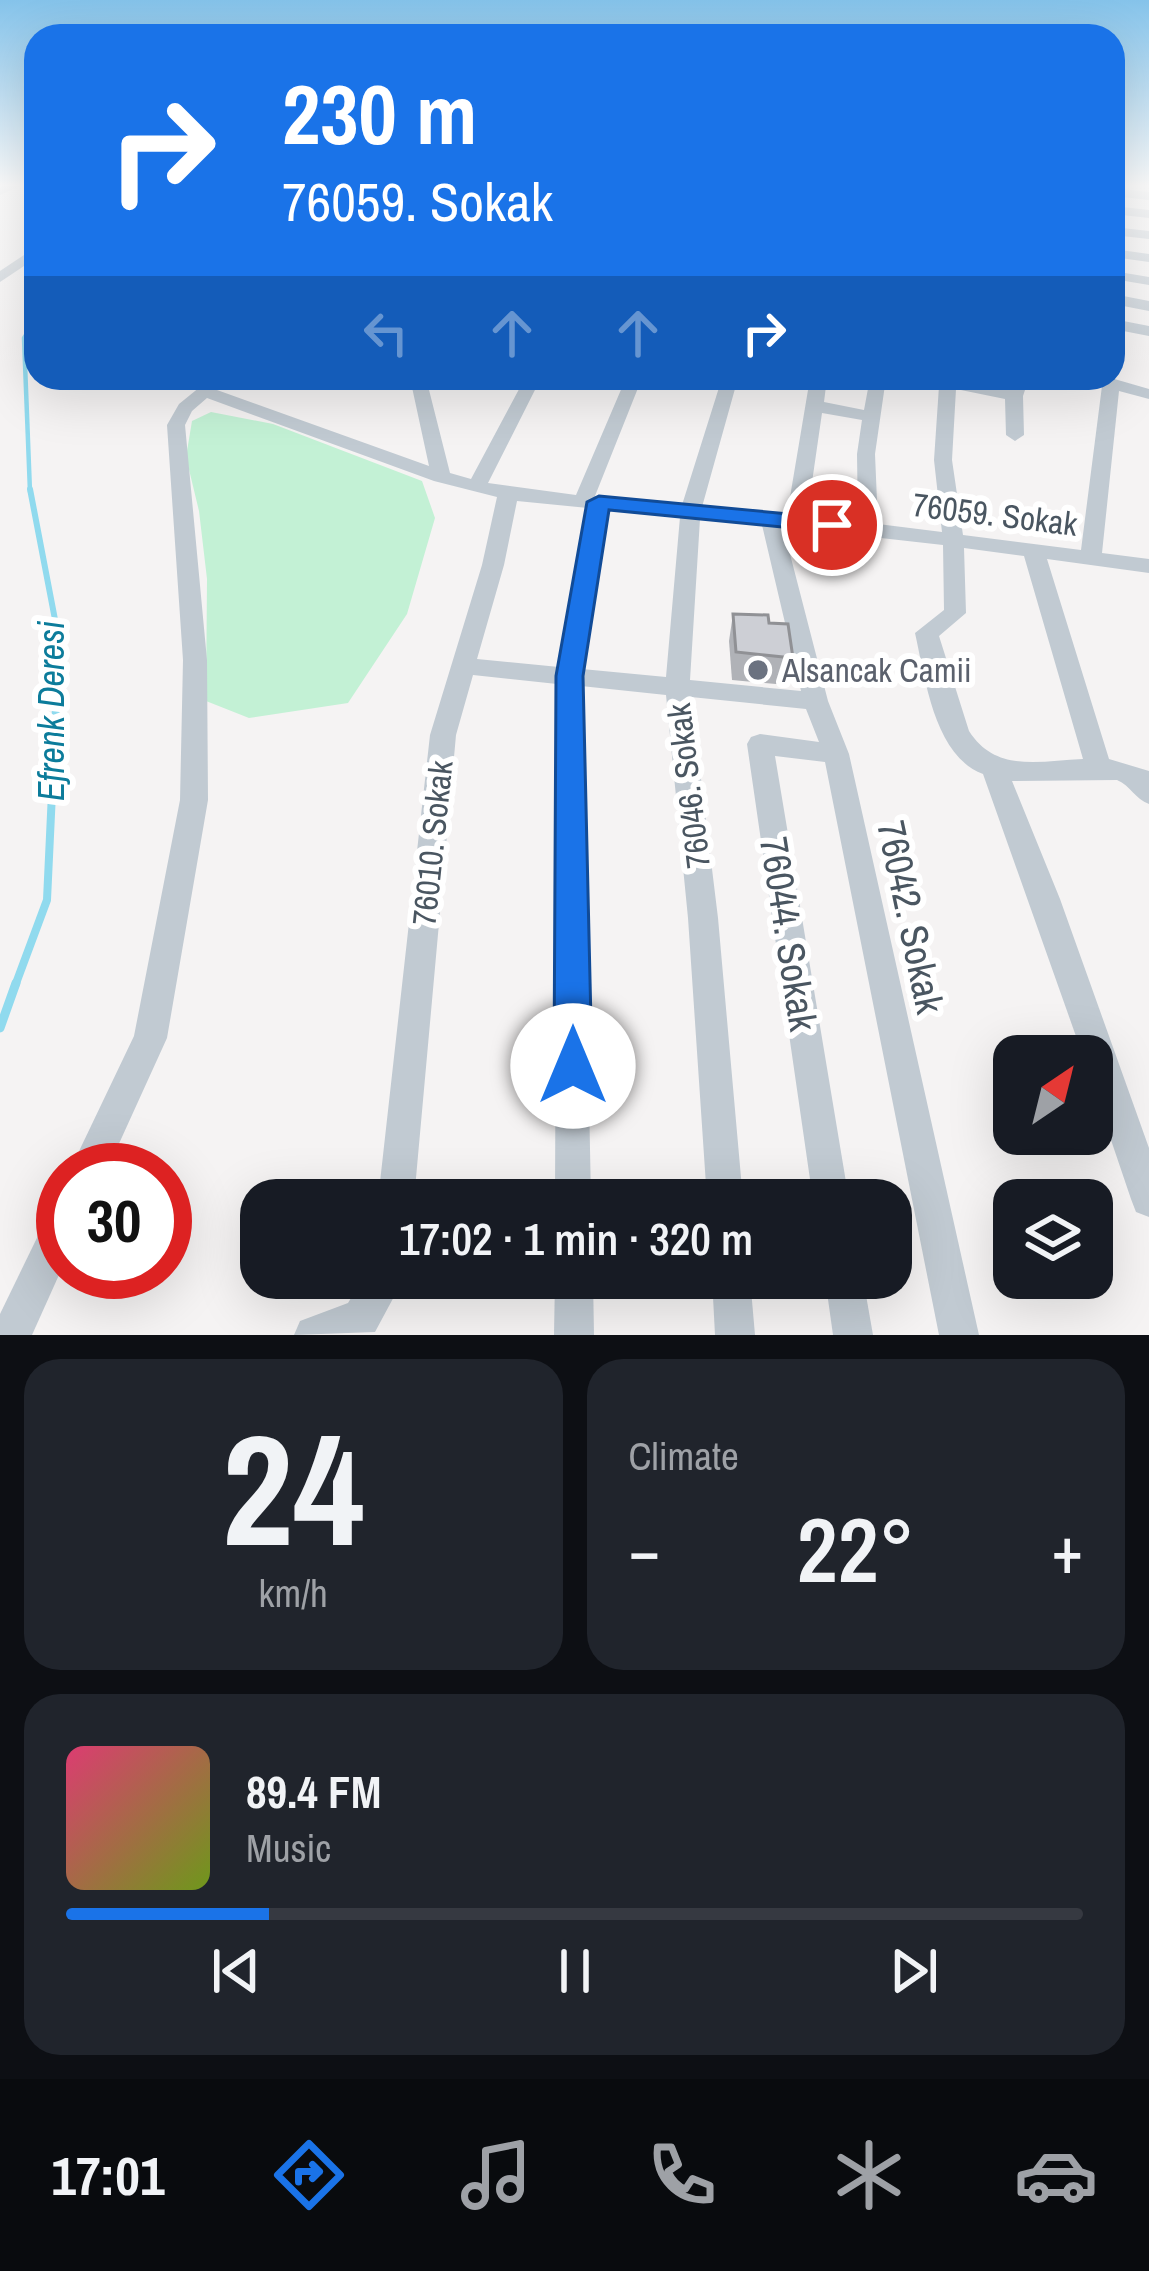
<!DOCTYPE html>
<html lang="en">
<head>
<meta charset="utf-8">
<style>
  :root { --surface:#171b24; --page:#20242c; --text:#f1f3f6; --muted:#9ea1a6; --line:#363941; --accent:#1a73e8 }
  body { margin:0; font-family:"Archivo Narrow",sans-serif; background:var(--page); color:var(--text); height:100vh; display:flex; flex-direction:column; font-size:45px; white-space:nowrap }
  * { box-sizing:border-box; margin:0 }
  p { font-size:39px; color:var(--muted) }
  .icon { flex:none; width:66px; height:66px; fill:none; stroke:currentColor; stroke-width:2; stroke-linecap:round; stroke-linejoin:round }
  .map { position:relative; height:1335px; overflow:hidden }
  .sheet { display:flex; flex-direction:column; gap:24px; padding:24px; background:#0d0f14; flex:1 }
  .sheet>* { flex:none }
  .top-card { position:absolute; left:24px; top:24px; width:1101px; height:366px; border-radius:36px; box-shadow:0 12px 48px #0002; background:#1a73e8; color:#fff; overflow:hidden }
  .needle { width:78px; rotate:35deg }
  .tools { position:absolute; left:993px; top:1035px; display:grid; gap:24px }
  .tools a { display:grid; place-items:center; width:120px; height:120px; border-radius:24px; background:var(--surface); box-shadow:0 12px 48px #0002; font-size:60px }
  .speed { position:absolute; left:36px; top:1143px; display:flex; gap:24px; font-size:60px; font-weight:700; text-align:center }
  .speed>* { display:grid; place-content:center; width:156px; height:156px; border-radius:50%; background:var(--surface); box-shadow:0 12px 48px #0002; line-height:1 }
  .speed .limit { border:18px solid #d22; background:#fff; color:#111 }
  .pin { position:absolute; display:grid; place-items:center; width:102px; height:102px; color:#fff; margin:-51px; border:6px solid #fff; border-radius:50%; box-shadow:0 3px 12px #0007 }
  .me { position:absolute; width:132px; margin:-66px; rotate:0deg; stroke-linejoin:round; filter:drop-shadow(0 0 9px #0008) }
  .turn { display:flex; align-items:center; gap:42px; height:252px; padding:0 60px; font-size:54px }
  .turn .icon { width:156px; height:156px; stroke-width:2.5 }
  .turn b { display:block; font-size:84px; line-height:102px }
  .lanes { display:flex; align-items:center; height:114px; padding:0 60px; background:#0003; justify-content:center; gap:60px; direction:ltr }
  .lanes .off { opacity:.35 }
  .big { font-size:90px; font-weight:600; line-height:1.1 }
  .sheet .tile { flex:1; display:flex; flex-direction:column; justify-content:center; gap:18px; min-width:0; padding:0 42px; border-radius:36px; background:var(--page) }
  .sheet .dial { align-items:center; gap:0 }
  .dial b { font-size:156px; line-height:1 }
  .song { display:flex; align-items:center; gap:36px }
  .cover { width:144px; height:144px; border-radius:18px; background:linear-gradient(135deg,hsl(340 70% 55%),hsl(80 70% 35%)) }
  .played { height:12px; border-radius:6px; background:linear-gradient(90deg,var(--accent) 20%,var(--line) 20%) }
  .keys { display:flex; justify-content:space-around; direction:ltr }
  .heat { display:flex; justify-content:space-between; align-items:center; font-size:66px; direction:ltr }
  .sheet .tiles { flex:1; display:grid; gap:24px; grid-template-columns:1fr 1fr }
  .tile:last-child { grid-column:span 2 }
  .trip { position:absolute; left:240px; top:1179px; width:672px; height:120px; border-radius:36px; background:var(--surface); box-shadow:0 12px 48px #0002; font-weight:600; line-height:120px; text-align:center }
  .menu { display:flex; height:192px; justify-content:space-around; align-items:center; background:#090b0e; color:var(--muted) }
  .menu .icon { width:84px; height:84px }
  .menu .active { color:var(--accent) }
  .menu b { font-size:54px; color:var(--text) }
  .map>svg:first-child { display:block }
</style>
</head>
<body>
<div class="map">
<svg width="1149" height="1335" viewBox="0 0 1149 1335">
  <rect width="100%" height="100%" fill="#f5f3f3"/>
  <path fill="#c3f1d5" d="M211,412L273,424L422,481L435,518L407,614L348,703L249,718L206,701L207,579L199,511L186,457L192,421Z"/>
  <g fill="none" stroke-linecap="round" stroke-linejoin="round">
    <path stroke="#90daee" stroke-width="4.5" d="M30,492L24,338L36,320"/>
    <path stroke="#90daee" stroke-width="6" d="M30,489L57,630L55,710"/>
    <path stroke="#90daee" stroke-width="8" d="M15,986L47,900L56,707"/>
    <path stroke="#90daee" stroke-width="9" d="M0,1028L16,983"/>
    <g fill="#c1cad2" fill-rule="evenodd">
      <path d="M6,184H24L0,195V187Z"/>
      <path d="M1113,188L1149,192V200L1113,196Z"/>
      <path d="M1113,206L1149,210V218L1113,214Z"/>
      <path d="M1113,227L1149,231V239L1113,235Z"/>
      <path d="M36,247V258L0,282V271Z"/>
      <path d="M1113,249L1149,254V262L1113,257Z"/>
      <path d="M1113,271L1149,277V285L1113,279Z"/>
      <path d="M1113,294L1149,301V311L1113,304Z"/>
      <path d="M1113,319L1149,326V336L1113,329Z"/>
      <path d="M211,378H229L217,390L429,466L410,378H426L450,473L471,479L525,378H541L488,483L576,495L626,378H642L595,496L682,505L722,378H738L702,507L787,515L808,390L750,383L742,378H827L824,402L864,410L870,378H886L875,454L878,524L942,532L934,460L939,386L917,378H950L1008,390L1013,378H1029L1023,396L1024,435L1015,441L1006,435L1005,399L956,389L952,460L963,535L1081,550L1102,386L1084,378H1111L1149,389V399L1119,391L1102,553L1149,559V573L1047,559L1109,759L1149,771V804C1135,799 1131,786 1117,780L1012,781L1060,899L1149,1148V1217L1136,1212L1131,1199L1092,1084V1056H1083L983,774C934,756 925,677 915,633L944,610L943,545L783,527L828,701L849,754L979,1335H939L825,762L775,756L849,1200H813L747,744L751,737L760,734L819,742L806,709L691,697L718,918L743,1200H707L688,918L666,695L581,686L591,1200H555L557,684L473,675L456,735L414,1200H378L430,735L482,565L497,497L434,481L207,398L192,411L185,425L207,660L208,800L167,1038L107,1170H70L134,1036L180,800L183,660L167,425L179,404ZM822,413L862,420L857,454L858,522L807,517ZM517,501L588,508L559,667L477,659L504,565ZM608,510L680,517L666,677L582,669ZM700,519L762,525L801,691L690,680ZM964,548L1024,556L1083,759C1039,761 996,773 969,731L939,636L966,613Z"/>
      <path d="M63,1205V1266L32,1335H0V1314L50,1211Z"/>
      <path d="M363,1278H404L375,1332L294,1335L300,1321L348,1303Z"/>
      <path d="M555,1278H593L594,1335H554Z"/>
      <path d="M712,1278H750L755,1335H715Z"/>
      <path d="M825,1278H863L873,1335H833Z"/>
    </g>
  </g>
  <path fill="#b0b2b7" d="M733,614L769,623L793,658L787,685L732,680L729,641Z"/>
  <path fill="#cdcfd5" stroke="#909195" stroke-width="3" d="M733,614L768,615L769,623L788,624L793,658L736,652Z"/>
  <linearGradient id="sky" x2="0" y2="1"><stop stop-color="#85c3ea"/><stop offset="0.5" stop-color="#fafafa"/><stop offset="1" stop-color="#fafafa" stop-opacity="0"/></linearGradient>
  <rect width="1149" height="371" fill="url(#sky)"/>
  <path fill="#1a73e8" stroke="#114b97" stroke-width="3" d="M599,496L832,518L844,525L832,532L609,510L583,676L592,1066L587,1079L573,1084L559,1079L554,1066L556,676L587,502Z"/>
  <circle fill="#6b7280" stroke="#fff" stroke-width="4.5" cx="758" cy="670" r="12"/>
  <g text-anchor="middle" stroke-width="12" stroke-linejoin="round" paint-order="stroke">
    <g font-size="33" fill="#4a5661" stroke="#fff">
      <text transform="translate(995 514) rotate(7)" y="12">76059. Sokak</text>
      <text transform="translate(688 786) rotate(-97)" y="12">76046. Sokak</text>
      <text transform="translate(432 843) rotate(-84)" y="12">76010. Sokak</text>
    </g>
    <g font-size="33" fill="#5b616d" stroke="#fff" text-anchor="start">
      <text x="782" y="682">Alsancak Camii</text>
    </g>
    <g font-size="36" font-style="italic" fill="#0c7c9b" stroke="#fff">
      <text transform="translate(51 711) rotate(-90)" y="13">Efrenk Deresi</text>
    </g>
    <g font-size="39" fill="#4a5661" stroke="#fff">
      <text transform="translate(911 917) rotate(78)" y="14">76042. Sokak</text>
      <text transform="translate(789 934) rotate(81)" y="14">76044. Sokak</text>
    </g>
  </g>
</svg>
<div class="tools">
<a><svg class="needle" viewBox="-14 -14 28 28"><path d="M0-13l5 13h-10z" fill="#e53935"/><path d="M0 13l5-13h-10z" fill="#9ea1a6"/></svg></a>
<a><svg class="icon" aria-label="layers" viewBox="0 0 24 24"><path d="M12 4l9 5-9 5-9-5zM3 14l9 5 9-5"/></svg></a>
</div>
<div class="speed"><div class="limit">30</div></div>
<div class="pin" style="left:832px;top:525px;background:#d93025"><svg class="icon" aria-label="arrive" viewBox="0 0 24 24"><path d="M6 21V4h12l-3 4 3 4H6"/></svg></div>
<svg class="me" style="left:573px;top:1066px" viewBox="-20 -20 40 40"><circle r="19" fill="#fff"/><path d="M0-13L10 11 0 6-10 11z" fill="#1a73e8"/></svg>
<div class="trip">17:02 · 1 min · 320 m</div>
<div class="top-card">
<div class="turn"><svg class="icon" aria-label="right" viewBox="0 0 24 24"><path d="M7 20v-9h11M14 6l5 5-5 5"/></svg><div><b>230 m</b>76059. Sokak</div></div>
<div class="lanes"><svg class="icon off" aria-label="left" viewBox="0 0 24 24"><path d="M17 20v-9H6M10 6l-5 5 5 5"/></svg><svg class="icon off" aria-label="ahead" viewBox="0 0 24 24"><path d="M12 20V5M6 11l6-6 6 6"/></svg><svg class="icon off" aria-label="ahead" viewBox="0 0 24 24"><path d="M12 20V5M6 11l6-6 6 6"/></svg><svg class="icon" aria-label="right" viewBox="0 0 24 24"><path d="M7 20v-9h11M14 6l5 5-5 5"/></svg></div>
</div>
</div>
<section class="sheet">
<div class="tiles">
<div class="tile dial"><b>24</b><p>km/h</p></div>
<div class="tile"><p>Climate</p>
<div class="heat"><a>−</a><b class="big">22°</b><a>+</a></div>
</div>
<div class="tile">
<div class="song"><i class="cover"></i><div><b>89.4 FM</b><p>Music</p></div></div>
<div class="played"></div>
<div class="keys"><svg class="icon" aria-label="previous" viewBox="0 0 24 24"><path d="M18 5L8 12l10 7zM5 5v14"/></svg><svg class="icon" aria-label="pause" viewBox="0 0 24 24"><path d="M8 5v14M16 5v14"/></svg><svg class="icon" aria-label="next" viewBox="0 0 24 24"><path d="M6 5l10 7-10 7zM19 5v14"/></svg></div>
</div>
</div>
</section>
<nav class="menu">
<b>17:01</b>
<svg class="icon active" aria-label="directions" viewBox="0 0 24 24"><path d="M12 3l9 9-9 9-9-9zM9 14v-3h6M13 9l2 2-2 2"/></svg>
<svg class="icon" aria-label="music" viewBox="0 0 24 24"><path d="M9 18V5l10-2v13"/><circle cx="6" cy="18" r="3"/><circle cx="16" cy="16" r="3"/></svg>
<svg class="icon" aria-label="phone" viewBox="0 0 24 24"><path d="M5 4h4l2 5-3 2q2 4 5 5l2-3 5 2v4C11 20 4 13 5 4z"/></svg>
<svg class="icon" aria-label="climate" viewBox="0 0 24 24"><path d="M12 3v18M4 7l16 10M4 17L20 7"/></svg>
<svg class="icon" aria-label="car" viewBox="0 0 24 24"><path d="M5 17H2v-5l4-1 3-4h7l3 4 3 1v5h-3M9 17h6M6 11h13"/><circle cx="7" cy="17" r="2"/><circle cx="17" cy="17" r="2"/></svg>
</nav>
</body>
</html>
